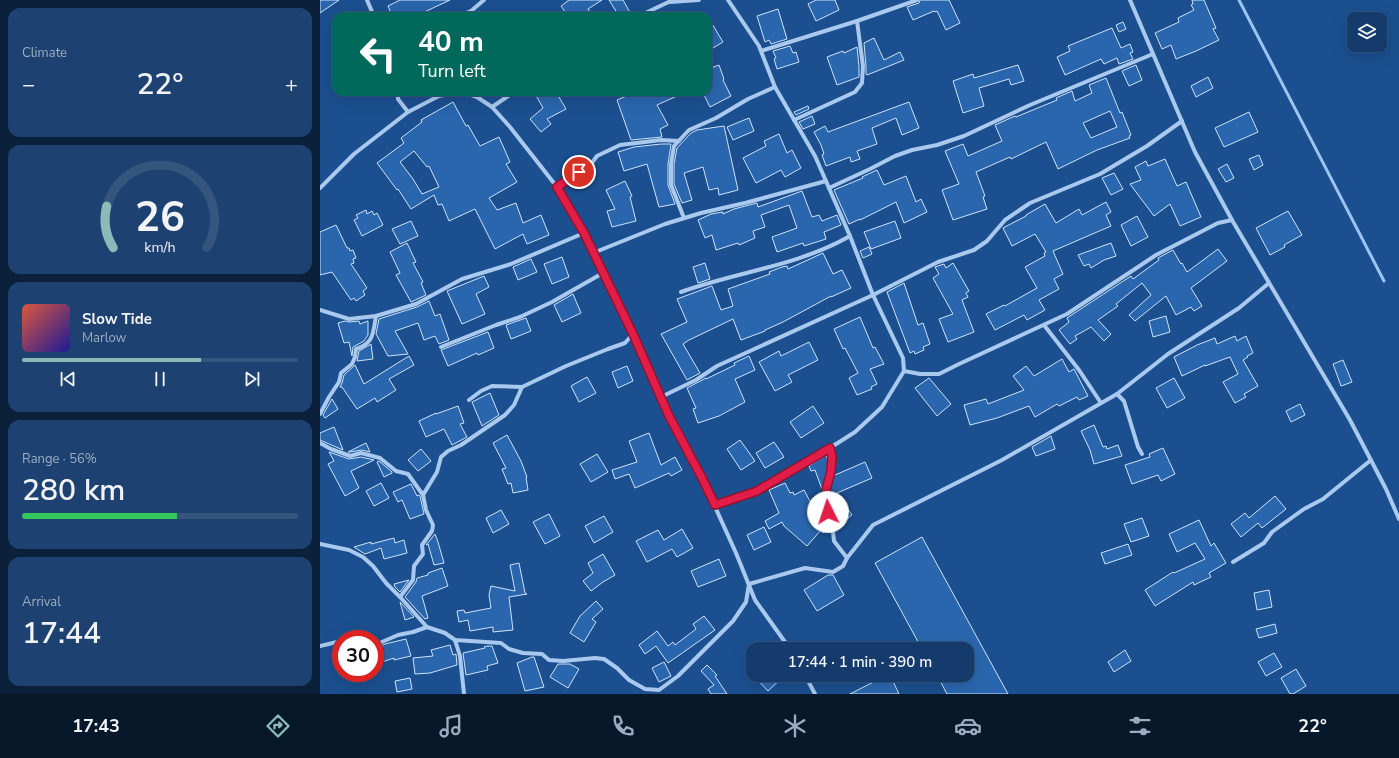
<!DOCTYPE html>
<html lang="en">
<head>
<meta charset="utf-8">
<style>
  :root { --surface:#143b6b; --page:#1d4271; --text:#f1f3f6; --muted:#9dadc1; --line:#33557e; --accent:#8bbbb9 }
  body { margin:0; font-family:"Nunito Sans",sans-serif; background:var(--page); color:var(--text); height:100vh; display:flex; flex-direction:column; font-size:15px; white-space:nowrap }
  * { box-sizing:border-box; margin:0 }
  p { font-size:13px; color:var(--muted) }
  .icon { flex:none; width:22px; height:22px; fill:none; stroke:currentColor; stroke-width:2; stroke-linecap:round; stroke-linejoin:round }
  .map { position:relative; flex:1; overflow:hidden }
  .sheet { display:flex; flex-direction:column; gap:8px; padding:8px; background:#0b203b; width:320px }
  .sheet>* { flex:none }
  .guide { position:absolute; left:12px; top:12px; width:380px; height:84px; border-radius:12px; box-shadow:0 4px 16px #0002,0 0 0 1px var(--line); background:#00695c; color:#fff; overflow:hidden }
  .controls { position:absolute; left:1027px; top:12px; display:grid; gap:8px }
  .controls a { display:grid; place-items:center; width:40px; height:40px; border-radius:8px; background:var(--surface); box-shadow:0 4px 16px #0002,0 0 0 1px var(--line); font-size:20px }
  .speed { position:absolute; left:12px; top:630px; display:flex; gap:8px; font-size:20px; font-weight:700; text-align:center }
  .speed>* { display:grid; place-content:center; width:52px; height:52px; border-radius:50%; background:var(--surface); box-shadow:0 4px 16px #0002,0 0 0 1px var(--line); line-height:1 }
  .speed .limit { border:6px solid #d22; background:#fff; color:#111 }
  .pin { position:absolute; display:grid; place-items:center; width:34px; height:34px; color:#fff; margin:-17px; border:2px solid #fff; border-radius:50%; box-shadow:0 1px 4px #0007 }
  .me { position:absolute; width:44px; margin:-22px; rotate:356deg; stroke-linejoin:round; filter:drop-shadow(0 0 3px #0008) }
  .turn { display:flex; align-items:center; gap:14px; height:84px; padding:0 20px; font-size:18px }
  .turn .icon { width:52px; height:52px; stroke-width:2.5 }
  .turn b { display:block; font-size:28px; line-height:34px }
  .big { font-size:30px; font-weight:600; line-height:1.1 }
  .sheet .tile { flex:1; display:flex; flex-direction:column; justify-content:center; gap:6px; min-width:0; padding:0 14px; border-radius:12px; background:var(--page) }
  .sheet .dial { align-items:center; gap:0 }
  .dial svg { height:104px; overflow:visible; fill:none; stroke:var(--line); stroke-width:7; stroke-linecap:round; text-anchor:middle }
  .dial text { fill:var(--text); stroke:none }
  .song { display:flex; align-items:center; gap:12px }
  .cover { width:48px; height:48px; border-radius:6px; background:linear-gradient(135deg,hsl(10 70% 55%),hsl(240 70% 35%)) }
  .played { height:4px; border-radius:2px; background:linear-gradient(90deg,var(--accent) 65%,var(--line) 65%) }
  .keys { display:flex; justify-content:space-around; direction:ltr }
  .heat { display:flex; justify-content:space-between; align-items:center; font-size:22px; direction:ltr }
  .charge { height:6px; border-radius:3px; background:linear-gradient(90deg,#34c759 56%,var(--line) 0) }
  .trip { position:absolute; left:426px; top:642px; width:228px; height:40px; border-radius:12px; background:var(--surface); box-shadow:0 4px 16px #0002,0 0 0 1px var(--line); font-weight:600; line-height:40px; text-align:center }
  .tab-bar { display:flex; height:64px; justify-content:space-around; align-items:center; background:#08182b; color:var(--muted) }
  .tab-bar .icon { width:28px; height:28px }
  .tab-bar .active { color:var(--accent) }
  .tab-bar b { font-size:18px; color:var(--text) }
  main { display:flex; flex:1; min-height:0 }
  .map>svg:first-child { display:block }
</style>
</head>
<body>
<main>
<section class="sheet">
<div class="tile"><p>Climate</p>
<div class="heat"><a>−</a><b class="big">22°</b><a>+</a></div>
</div>
<div class="tile dial"><svg viewBox="0 0 100 80">
<path d="M14 69A42 42 0 1 1 86 69"/>
<path d="M14 69A42 42 0 0 1 9 37" stroke="#8bbbb9"/>
<text x="50" y="56" font-size="32" font-weight="700">26</text>
<text x="50" y="72" font-size="11">km/h</text>
</svg></div>
<div class="tile">
<div class="song"><i class="cover"></i><div><b>Slow Tide</b><p>Marlow</p></div></div>
<div class="played"></div>
<div class="keys"><svg class="icon" aria-label="previous" viewBox="0 0 24 24"><path d="M18 5L8 12l10 7zM5 5v14"/></svg><svg class="icon" aria-label="pause" viewBox="0 0 24 24"><path d="M8 5v14M16 5v14"/></svg><svg class="icon" aria-label="next" viewBox="0 0 24 24"><path d="M6 5l10 7-10 7zM19 5v14"/></svg></div>
</div>
<div class="tile"><p>Range · 56%</p><b class="big">280 km</b><div class="charge"></div></div>
<div class="tile"><p>Arrival</p><b class="big">17:44</b></div>
</section>
<div class="map">
<svg width="1079" height="694" viewBox="0 0 1079 694">
  <rect width="100%" height="100%" fill="#1b4f8f"/>
  <g fill="none" stroke-linecap="round" stroke-linejoin="round">
    <path stroke="#9cc4f0" stroke-width="3" d="M919,0L1064,281"/>
  </g>
  <g fill="#2a66ad" stroke="#cfe3fa" fill-rule="evenodd">
    <path d="M0,0H19L0,13Z"/>
    <path d="M80,0H130L96,16H72L68,6Z"/>
    <path d="M249,0H282L268,9L273,16H248L241,6Z"/>
    <path d="M289,0H303L312,16H299Z"/>
    <path d="M496,0H515L519,10L496,21L488,4Z"/>
    <path d="M600,0H629L640,23L626,30L617,11L615,12L614,11L593,20L587,7L599,3Z"/>
    <path d="M872,0H884L896,28L893,29L899,40L876,51L856,59L851,45L842,49L835,33L859,22L858,18L874,10L871,5L873,4Z"/>
    <path d="M458,9L467,39L451,44L449,40L445,42L437,16Z"/>
    <path d="M388,17L403,42L388,51Z"/>
    <path d="M803,22L806,29L799,32L796,25Z"/>
    <path d="M792,28L801,48L810,44L813,52L810,53L813,59L799,64L797,58L784,64L781,59L745,75L737,57L750,51L748,46Z"/>
    <path d="M554,38L564,60L580,52L584,60L547,75L546,74V66L544,43Z"/>
    <path d="M470,46L473,53L476,52L479,62L457,69L454,59L456,58L453,51Z"/>
    <path d="M537,47L539,66V77L517,85L507,57L523,51L524,53Z"/>
    <path d="M399,65L404,79L403,80L411,96L390,107L383,93L388,92V69Z"/>
    <path d="M698,65L704,81L691,85L689,79L659,88L664,106L643,113L633,81L653,74L654,78Z"/>
    <path d="M816,65L822,80L809,86L802,71Z"/>
    <path d="M888,77L893,88L876,97L871,86Z"/>
    <path d="M786,78L800,113L802,112L811,135L809,136L810,138L777,150L738,169L726,142L691,159L690,157L656,172L665,196L663,197L667,209L633,220L622,190L639,184L625,151L643,144L648,156L682,141L675,125L695,116L696,117L737,100L736,98L752,91L755,101L772,93L769,85ZM790,111L797,127L771,138L763,123Z"/>
    <path d="M214,92H236L246,109L227,119L231,124L221,132L210,119L223,108Z"/>
    <path d="M316,92H366L337,105L348,125L340,129L342,137L311,140L297,100Z"/>
    <path d="M133,102L146,126L148,125L160,146L179,137L190,162L186,164L197,182L169,198L177,210L196,203L203,223L221,215L229,235L207,244L203,234L175,249L155,209L129,221L122,204L118,205L114,195L91,209L78,189L77,190L57,163L84,143L81,138L102,122L101,120ZM94,151L107,167L109,166L119,187L102,194L93,179L80,162Z"/>
    <path d="M589,102L599,128L582,135L576,118L552,128L557,144L537,151L540,159L531,162L530,157L506,166L502,155L504,154L501,145L494,132L505,126L508,132Z"/>
    <path d="M488,106L489,109L476,115L474,112Z"/>
    <path d="M929,112L938,132L904,147L895,128Z"/>
    <path d="M492,116L495,124L483,129L479,122Z"/>
    <path d="M429,118L434,131L413,140L407,127Z"/>
    <path d="M404,126L418,190L399,195L398,188L389,190L383,167L364,173L372,200L362,203L354,184V164L357,148L371,133L377,130Z"/>
    <path d="M459,134L467,153L472,150L481,168L465,177L461,170L436,183L423,158L446,146L444,141Z"/>
    <path d="M341,144H351L348,164V185L355,204L339,207L327,164L304,171L298,152L314,147Z"/>
    <path d="M939,155L943,165L934,170L929,159Z"/>
    <path d="M845,159L857,186L866,182L881,217L860,226L850,204L834,216L810,184L821,180L815,167L826,161L828,166Z"/>
    <path d="M907,164L914,178L906,182L898,169Z"/>
    <path d="M557,170L564,185L586,176L596,202L601,199L607,212L584,223L576,202L540,220V219L529,224L514,190L543,178L542,177Z"/>
    <path d="M794,173L803,189L791,195L782,178Z"/>
    <path d="M305,181L312,196L310,197L316,221L292,227L287,211L295,209L286,190Z"/>
    <path d="M482,191L492,217L499,215L502,221L517,215L521,225L504,232L506,239L484,246L483,243L457,252L452,237L477,228L469,205L441,215L445,227L433,231L435,238L419,245L418,243L396,250L392,235L385,238L378,220L391,214L403,212V214L414,209L437,203L438,207Z"/>
    <path d="M786,202L791,212L786,215L791,226L733,251L743,274L734,279L739,289L719,300L725,310L707,320L704,315L675,330L666,314L684,305L685,306L717,288L705,267L725,256L724,253L726,252L715,234L692,246L683,228L706,216V215L725,204L736,223L759,209L762,215Z"/>
    <path d="M46,210L47,214L52,211L54,215L57,213L63,225L42,236L34,220L38,218L36,215Z"/>
    <path d="M968,211L982,235L964,245L965,247L950,255L936,228Z"/>
    <path d="M817,216L828,237L811,246L801,225Z"/>
    <path d="M91,221L98,236L80,244L72,229Z"/>
    <path d="M575,221L581,238L551,249L544,232Z"/>
    <path d="M16,225L27,248H29L30,251L33,250L36,258L33,259L34,263L31,264L47,288L43,291L45,295L36,301L34,298L31,300L12,272L0,275V232Z"/>
    <path d="M87,243L96,262L93,263L103,282L101,283L106,295L91,302L76,275L80,273L70,252Z"/>
    <path d="M791,243L796,256L784,260L771,268L769,264L764,266L758,255Z"/>
    <path d="M549,247L552,254L543,258L540,251Z"/>
    <path d="M898,249L907,261L871,288L882,306L874,311L871,307L856,315L846,296L815,321L809,315L831,295L822,283L796,304L798,306L778,320L791,334L784,341L771,327L755,336L757,339L750,344L739,330L749,322L747,318L811,276L813,279L839,260L838,258L853,250L861,264L862,263L867,272Z"/>
    <path d="M503,253L513,274L522,270L531,288L511,297V296L463,322L445,330V331L421,340L413,319L369,340L363,344L380,373L367,380L341,334L367,322L357,299L392,286L401,310L413,306L408,289L450,274L449,272L462,267L467,266L468,269Z"/>
    <path d="M242,257L249,277L232,284L224,264Z"/>
    <path d="M211,259L217,272L198,280L193,267Z"/>
    <path d="M385,263L390,279L378,283L373,267Z"/>
    <path d="M633,263L649,291L646,293L648,297L642,300L654,332L628,342L619,319L633,314L613,278L619,274L615,267L624,264L626,268Z"/>
    <path d="M164,276L169,287L156,294L165,314L142,324L127,291Z"/>
    <path d="M584,283L598,325L603,323L610,344L603,347L604,350L595,354L594,351L590,353L567,292Z"/>
    <path d="M253,294L261,313L242,322L234,305Z"/>
    <path d="M109,301L115,316L120,314L129,340L119,344L115,336L104,340L98,323L75,331L88,354L68,356L56,334L59,319L97,307Z"/>
    <path d="M846,316L850,332L833,337L829,321Z"/>
    <path d="M540,317L553,348L555,347L564,364L550,369L557,384L551,387L552,389L537,395L529,378L538,373L525,348L523,349L514,329Z"/>
    <path d="M206,318L211,331L191,339L186,325Z"/>
    <path d="M25,321L29,322L39,321L40,324L48,321V335L44,341L33,347L32,356L29,342L24,343L18,323Z"/>
    <path d="M168,332L174,348L158,355L157,353L128,366L121,350Z"/>
    <path d="M915,336L917,341L926,336L933,353L927,356L928,357L923,360L938,386L924,394L926,397L915,403L903,382L918,374L910,357L885,366V365L862,376L854,357L877,345L895,338L897,344Z"/>
    <path d="M489,342L498,360L468,375L472,382L455,391L439,362L459,351L461,356Z"/>
    <path d="M51,344L53,359L37,361L39,351Z"/>
    <path d="M89,356L94,365L69,379L76,390L57,402L55,398L37,409L22,387H20L22,383L24,375L35,365L44,384Z"/>
    <path d="M429,356L435,370L415,379L425,402L399,416L378,423L373,409L376,408L367,388L386,378V379L415,365L414,363Z"/>
    <path d="M742,359L749,372L754,369L768,396L759,400L757,397L739,406L737,404L715,417L709,406L677,418L650,425L644,405L666,399L668,404L704,390L693,376L706,366L714,376Z"/>
    <path d="M1023,360L1032,382L1021,386L1013,364Z"/>
    <path d="M307,366L313,381L298,388L292,372Z"/>
    <path d="M267,377L276,393L259,402L251,386Z"/>
    <path d="M609,378L631,404L617,416L595,388Z"/>
    <path d="M854,378L865,398L847,408L836,388Z"/>
    <path d="M170,393L179,415L162,426L152,402Z"/>
    <path d="M12,399L18,409L5,418L3,415Z"/>
    <path d="M980,404L985,415L971,422L966,411Z"/>
    <path d="M138,406L144,423L140,424L147,437L132,445L124,429L106,437L99,421L116,413V414Z"/>
    <path d="M493,406L504,423L481,438L470,422Z"/>
    <path d="M774,425L783,447L786,446L787,449L798,445L802,456L774,464L770,450L761,431Z"/>
    <path d="M14,427L23,450L0,440V433Z"/>
    <path d="M329,433L341,465L355,457L362,470L351,476L349,473L315,488L309,474L295,479L292,470L317,462L309,441Z"/>
    <path d="M187,435L201,461L207,477H206L208,490L193,493L191,483L188,484L182,469L186,468L173,443Z"/>
    <path d="M731,436L735,449L716,456L712,447Z"/>
    <path d="M420,440L435,461L421,470L407,449Z"/>
    <path d="M454,442L464,457L445,468L436,453Z"/>
    <path d="M46,443L50,452L42,450L30,452H28Z"/>
    <path d="M843,448L855,474L841,481L838,475L812,484L805,465L830,457L829,454Z"/>
    <path d="M101,449L111,461L98,471L88,460Z"/>
    <path d="M9,452L29,459L41,457L54,460L31,471L39,488L25,496L8,464L14,461Z"/>
    <path d="M277,454L288,472L271,482L260,464Z"/>
    <path d="M506,455L508,460V470L503,492L495,470L491,471L489,466Z"/>
    <path d="M59,461L72,472V473L64,477L57,462Z"/>
    <path d="M545,462L552,478L517,493L532,515L516,527L511,512L510,490L514,474L515,475Z"/>
    <path d="M61,483L69,498L54,506L46,491Z"/>
    <path d="M465,483L470,493L473,492L474,495L484,490L491,503L503,495L505,513L509,524V532L508,529L503,533L501,530L487,546L464,526L462,522L449,529L445,521L459,513L449,490Z"/>
    <path d="M91,484L97,496L99,495L100,496L104,514L90,519L82,500L78,502L73,492Z"/>
    <path d="M955,496L966,509L942,528L938,523L921,537L911,524L925,513L929,518Z"/>
    <path d="M181,510L189,524L173,533L166,518Z"/>
    <path d="M229,514L240,536L225,544L213,522Z"/>
    <path d="M284,516L293,532L274,543L265,526Z"/>
    <path d="M822,518L829,536L811,542L804,524Z"/>
    <path d="M879,520L891,546L894,543L906,563L889,573L891,577L874,585L873,582L835,606L825,590L853,572L854,573L885,559L875,543L857,552L849,534Z"/>
    <path d="M444,527L451,542L434,550L427,535Z"/>
    <path d="M362,529L373,548L357,557L352,549L327,562L316,541L338,530L344,540Z"/>
    <path d="M115,534L118,542L124,563L114,565L108,544L106,545Z"/>
    <path d="M602,537L688,694H627L617,675H647V649H602L555,563Z"/>
    <path d="M74,538L75,543L84,540L87,553L64,559L61,548L45,554L34,547L51,542V544Z"/>
    <path d="M808,544L812,555L785,564L781,553Z"/>
    <path d="M283,554L295,575L283,582L271,591L263,581L273,573L268,563Z"/>
    <path d="M399,559L406,576L378,587L371,571Z"/>
    <path d="M199,563L205,593L207,594L189,597L193,630L173,632V627L150,631L148,620L139,622L137,611L144,610L145,613L171,608L169,595L171,586L195,591L190,565Z"/>
    <path d="M122,568L128,586L102,596L108,618L105,619L85,597L96,582L97,578L108,575V573Z"/>
    <path d="M508,575H513L524,595L497,611L484,590Z"/>
    <path d="M89,580L80,592L75,587L74,584Z"/>
    <path d="M949,590L952,607L937,610L934,593Z"/>
    <path d="M276,601L283,609L272,619L276,622L264,642L250,633L260,616Z"/>
    <path d="M80,602L94,617L85,620Z"/>
    <path d="M384,616L395,630L348,663L336,646L325,654L319,645L337,631L348,646L353,642L355,645L376,629L373,624Z"/>
    <path d="M955,624L957,633L939,638L936,629Z"/>
    <path d="M86,639L91,656L74,660V658L62,662L57,648L65,644Z"/>
    <path d="M130,645L133,655L136,654L137,665L110,673L95,674L93,658L113,656L111,650Z"/>
    <path d="M167,646H172L178,663L167,666L168,670L146,675L143,653L165,648L164,647Z"/>
    <path d="M805,650L811,661L794,672L788,662Z"/>
    <path d="M954,653L962,667L946,676L938,662Z"/>
    <path d="M212,657H214L224,687L205,691L197,663Z"/>
    <path d="M344,662L351,676L339,682L332,668Z"/>
    <path d="M238,664H250L259,669L248,688L230,677Z"/>
    <path d="M387,665L397,675L395,676L407,694H391L388,689L394,685L381,671Z"/>
    <path d="M976,669L986,686L973,694H970L961,678Z"/>
    <path d="M433,675H465L448,691Z"/>
    <path d="M567,675H570L579,694H530Z"/>
    <path d="M90,678L92,689L77,692L75,681Z"/>
  </g>
  <g fill="none" stroke-linecap="round" stroke-linejoin="round">
    <g stroke="#a9c9ee" stroke-width="4">
      <path d="M47,0L53,14L55,16"/>
      <path d="M810,0L875,152L912,220L1030,420L1066,489L1079,519"/>
      <path d="M350,2L379,0"/>
      <path d="M138,16L151,11L164,0"/>
      <path d="M319,16L353,0"/>
      <path d="M441,51L537,21L597,0"/>
      <path d="M78,92V99L88,112"/>
      <path d="M143,92L157,97L172,107L190,127L237,187L264,233L313,334L349,416L382,478L416,553L435,600L470,649"/>
      <path d="M172,107L194,92"/>
      <path d="M474,120L535,92L542,83L543,66L537,21"/>
      <path d="M237,187L271,164L277,156L300,145L341,140L359,141"/>
      <path d="M0,188L34,154L88,112L119,96L138,92"/>
      <path d="M509,188L550,169L575,156L592,150L617,145L644,136L710,105L833,54"/>
      <path d="M364,218L351,185V164L354,146L369,130L396,118L428,99L455,87"/>
      <path d="M273,253L345,224L381,213L425,203L506,181"/>
      <path d="M361,292C416,272 478,266 530,236"/>
      <path d="M0,310L29,319L56,316L96,304L142,279L191,264L264,233"/>
      <path d="M724,325L759,370L781,403"/>
      <path d="M121,347L176,325L200,317L232,302L283,273"/>
      <path d="M584,371L600,374H619L639,364L747,314L836,255L898,223L912,220"/>
      <path d="M797,394L804,401L818,447L822,454"/>
      <path d="M341,397L376,380L397,366L553,295L618,262L654,250L667,241L685,220L710,203L780,174L827,146L862,121"/>
      <path d="M149,400L161,391L172,386L202,387L246,366L288,349L305,343L313,334"/>
      <path d="M0,414L9,397L19,382L21,373L32,364L35,357L36,349C54,343 53,333 56,316"/>
      <path d="M0,443L11,449L30,456L41,453L60,458L76,471L88,474L103,495"/>
      <path d="M510,448L512,457L511,471L506,490L508,513L512,523L514,541L527,558"/>
      <path d="M395,505L437,491L480,467L535,432L562,407L584,371L583,358L553,295L530,236L495,156L455,87L439,46L408,0"/>
      <path d="M0,544L29,550L43,557L53,566L66,583L80,597L107,627L125,633L135,640L181,643L189,649L203,653L222,654L229,660L243,661L275,658L284,659L297,668L309,680L325,689L339,690L358,676L413,621L426,602L429,584L485,568L513,572L523,566L527,558L553,525L682,460L797,394L848,354L919,308L949,283"/>
      <path d="M913,562L944,543L952,532L984,509L1003,499L1051,460"/>
      <path d="M80,597L93,580L94,566L103,554L102,545L112,531L113,525L106,510L103,495L117,472L121,457L128,451L141,445L185,415L194,405L202,387"/>
      <path d="M135,640L140,656L144,694"/>
      <path d="M55,645L78,635L93,632L107,627"/>
      <path d="M0,646L17,642L21,643"/>
      <path d="M485,675L495,694"/>
    </g>
  </g>
  <g fill="none" stroke-linecap="round" stroke-linejoin="round">
    <defs>
      <path id="route" d="M259,172L237,187L264,233L313,334L349,416L382,478L395,505L437,491L510,448L512,457L511,471L506,490L508,512"/>
    </defs>
    <use href="#route" stroke="#92132f" stroke-width="10"/>
    <use href="#route" stroke="#e11d48" stroke-width="7"/>
  </g>
</svg>
<div class="controls">
<a><svg class="icon" aria-label="layers" viewBox="0 0 24 24"><path d="M12 4l9 5-9 5-9-5zM3 14l9 5 9-5"/></svg></a>
</div>
<div class="speed"><div class="limit">30</div></div>
<div class="pin" style="left:259px;top:172px;background:#d93025"><svg class="icon" aria-label="arrive" viewBox="0 0 24 24"><path d="M6 21V4h12l-3 4 3 4H6"/></svg></div>
<svg class="me" style="left:508px;top:512px" viewBox="-20 -20 40 40"><circle r="19" fill="#fff"/><path d="M0-13L10 11 0 6-10 11z" fill="#e11d48"/></svg>
<div class="trip">17:44 · 1 min · 390 m</div>
<div class="guide">
<div class="turn"><svg class="icon" aria-label="left" viewBox="0 0 24 24"><path d="M17 20v-9H6M10 6l-5 5 5 5"/></svg><div><b>40 m</b>Turn left</div></div>
</div>
</div>
</main>
<nav class="tab-bar">
<b>17:43</b>
<svg class="icon active" aria-label="directions" viewBox="0 0 24 24"><path d="M12 3l9 9-9 9-9-9zM9 14v-3h6M13 9l2 2-2 2"/></svg>
<svg class="icon" aria-label="music" viewBox="0 0 24 24"><path d="M9 18V5l10-2v13"/><circle cx="6" cy="18" r="3"/><circle cx="16" cy="16" r="3"/></svg>
<svg class="icon" aria-label="phone" viewBox="0 0 24 24"><path d="M5 4h4l2 5-3 2q2 4 5 5l2-3 5 2v4C11 20 4 13 5 4z"/></svg>
<svg class="icon" aria-label="climate" viewBox="0 0 24 24"><path d="M12 3v18M4 7l16 10M4 17L20 7"/></svg>
<svg class="icon" aria-label="car" viewBox="0 0 24 24"><path d="M5 17H2v-5l4-1 3-4h7l3 4 3 1v5h-3M9 17h6M6 11h13"/><circle cx="7" cy="17" r="2"/><circle cx="17" cy="17" r="2"/></svg>
<svg class="icon" aria-label="filters" viewBox="0 0 24 24"><path d="M4 7h16M4 17h16"/><circle cx="9" cy="7" r="2"/><circle cx="15" cy="17" r="2"/></svg>
<b>22°</b>
</nav>
</body>
</html>
